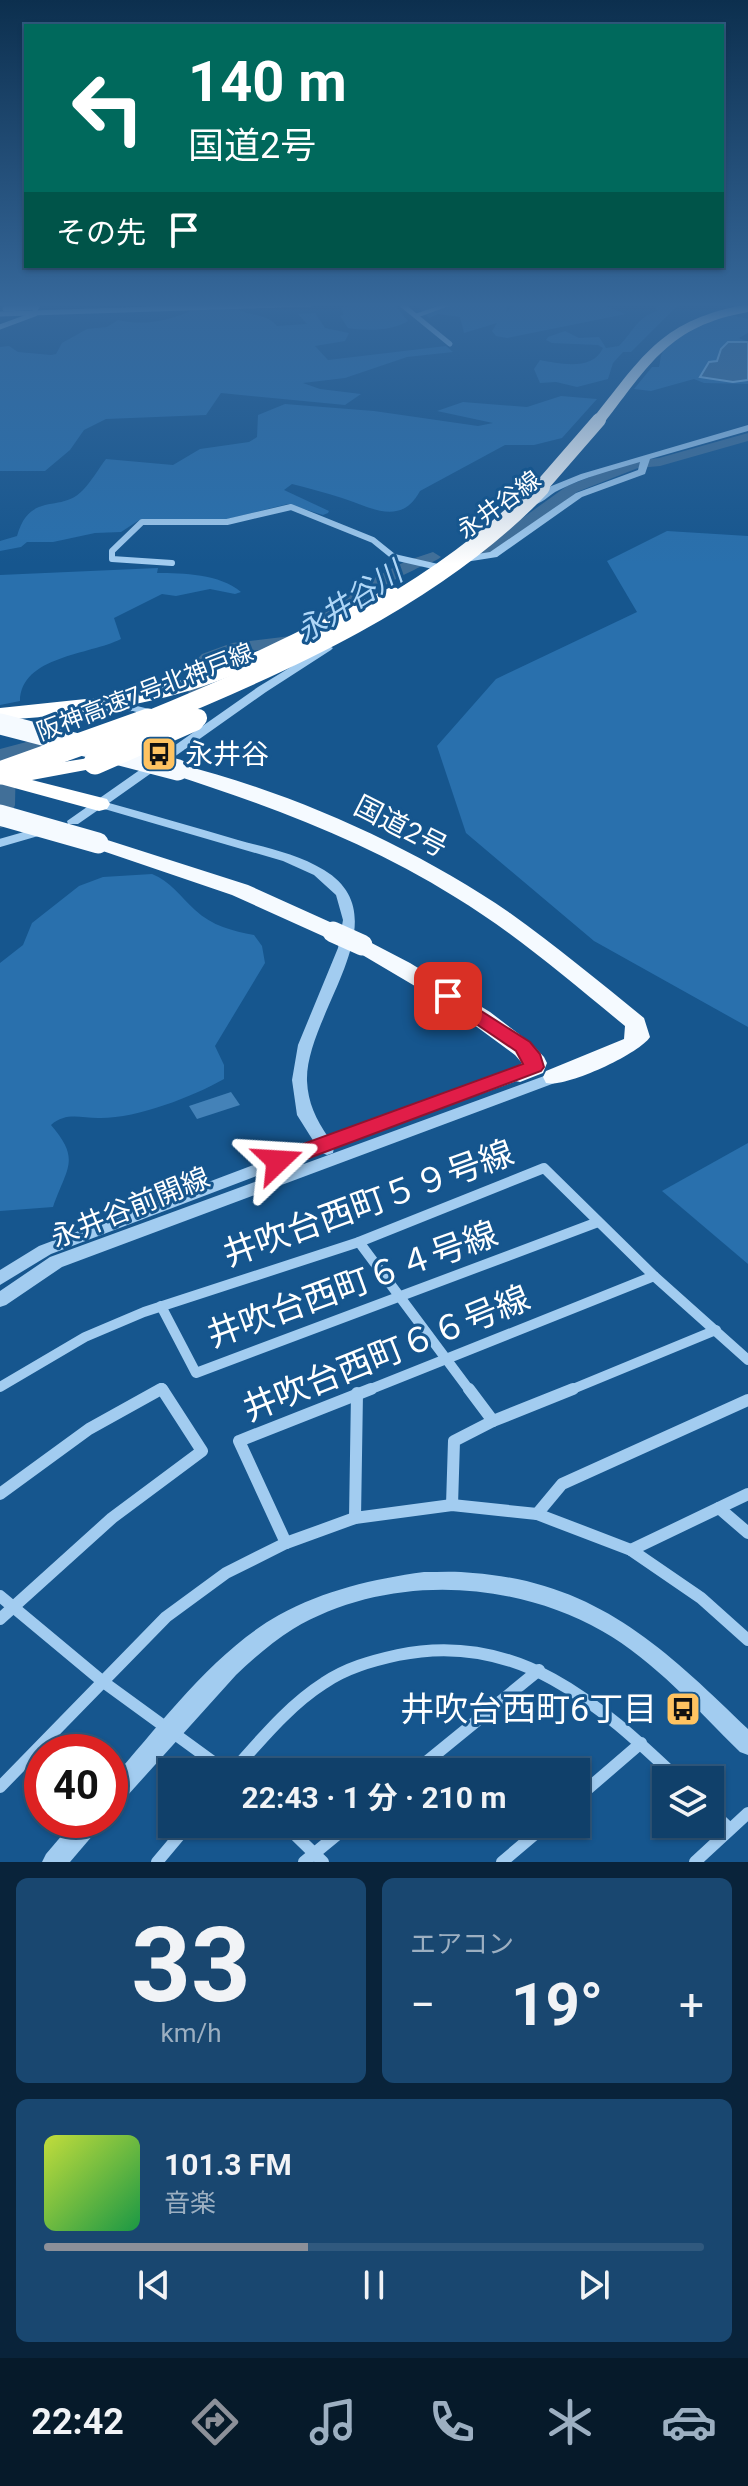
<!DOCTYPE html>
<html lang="ja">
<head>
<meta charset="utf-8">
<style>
  :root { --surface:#10406a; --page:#194770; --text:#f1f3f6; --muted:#9cafc1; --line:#30597e; --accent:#8c9099 }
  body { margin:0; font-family:Roboto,"Noto Sans JP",sans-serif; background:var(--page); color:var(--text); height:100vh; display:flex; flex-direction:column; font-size:30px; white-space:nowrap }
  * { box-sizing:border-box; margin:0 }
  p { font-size:26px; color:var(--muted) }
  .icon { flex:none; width:44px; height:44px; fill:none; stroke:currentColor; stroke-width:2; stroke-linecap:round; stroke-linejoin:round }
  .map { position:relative; height:1862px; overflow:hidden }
  .sheet { display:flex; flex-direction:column; gap:16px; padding:16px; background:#09233a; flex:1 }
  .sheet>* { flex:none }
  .guide { position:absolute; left:24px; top:24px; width:700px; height:244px; border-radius:0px; box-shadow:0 2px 6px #0004,0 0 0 2px var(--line); background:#00695c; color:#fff; overflow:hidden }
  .fabs { position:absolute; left:652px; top:1766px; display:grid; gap:16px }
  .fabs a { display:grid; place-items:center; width:72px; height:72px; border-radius:0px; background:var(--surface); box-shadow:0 2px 6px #0004,0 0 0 2px var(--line); font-size:40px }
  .speed { position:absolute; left:24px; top:1734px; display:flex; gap:16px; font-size:40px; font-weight:700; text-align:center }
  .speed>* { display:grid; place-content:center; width:104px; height:104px; border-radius:50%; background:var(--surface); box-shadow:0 2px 6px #0004,0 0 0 2px var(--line); line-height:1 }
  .speed .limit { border:12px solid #d22; background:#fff; color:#111 }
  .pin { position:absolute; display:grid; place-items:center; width:68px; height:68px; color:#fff; margin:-34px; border-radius:16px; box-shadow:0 4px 12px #0006 }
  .me { position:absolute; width:88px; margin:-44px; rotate:70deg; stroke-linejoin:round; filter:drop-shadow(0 0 6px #0008) }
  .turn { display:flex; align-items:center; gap:28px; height:168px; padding:0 32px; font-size:36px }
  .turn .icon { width:104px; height:104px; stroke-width:2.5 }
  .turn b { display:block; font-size:56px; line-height:68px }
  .then { display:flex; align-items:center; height:76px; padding:0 32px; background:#0003; gap:16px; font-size:30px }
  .big { font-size:60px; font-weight:700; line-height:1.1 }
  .sheet .widget { flex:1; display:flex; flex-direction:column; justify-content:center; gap:12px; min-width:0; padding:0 28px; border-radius:12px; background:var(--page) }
  .sheet .dial { align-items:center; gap:0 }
  .dial b { font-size:104px; line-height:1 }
  .song { display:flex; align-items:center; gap:24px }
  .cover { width:96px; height:96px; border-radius:12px; background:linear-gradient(135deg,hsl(70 70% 55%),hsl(140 70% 35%)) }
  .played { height:8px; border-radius:4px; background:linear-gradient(90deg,var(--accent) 40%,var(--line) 40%) }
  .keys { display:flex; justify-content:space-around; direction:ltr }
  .heat { display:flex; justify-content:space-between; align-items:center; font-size:44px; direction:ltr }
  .sheet .tiles { flex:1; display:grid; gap:16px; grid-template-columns:1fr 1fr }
  .widget:last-child { grid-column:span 2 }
  .trip { position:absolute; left:158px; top:1758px; width:432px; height:80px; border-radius:0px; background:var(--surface); box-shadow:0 2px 6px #0004,0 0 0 2px var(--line); font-weight:700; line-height:80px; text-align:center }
  .tabs { display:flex; height:128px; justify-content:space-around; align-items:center; background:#061a2a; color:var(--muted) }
  .tabs .icon { width:56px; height:56px }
  .tabs .current { color:var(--accent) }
  .tabs b { font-size:36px; color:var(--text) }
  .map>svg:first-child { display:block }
</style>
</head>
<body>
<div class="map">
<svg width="748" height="1862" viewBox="0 0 748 1862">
  <rect width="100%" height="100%" fill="#16568e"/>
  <g fill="#2970ad">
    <path d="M394,304L408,321C393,331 366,331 348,328L340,316L344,314L340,307Z"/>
    <path d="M423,304H508L506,313L514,304H599L626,314L507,338L496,336L492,331L497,323L464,333L460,317L438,314L429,318L417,306Z"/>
    <path d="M655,304H679L631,352H623L613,363L608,379L577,387L556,382L540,383L534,369L540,360C560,364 593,371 603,348L598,345L552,343L546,340L548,337L565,331L579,338L599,337L606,348L619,346C633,332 637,317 657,311Z"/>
    <path d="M236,308C248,317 265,312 277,326L307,324L298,314L315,313L325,328L349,333L345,341L315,346L328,360L446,346L453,352L407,357L345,378L303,383L320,389L361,394L345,405L221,393L206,415L106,419L84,430L70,450L45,471H0V347L9,346L18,352L51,355L56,354L62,343L87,329L107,327L118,320C145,326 166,321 191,311C203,306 223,308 236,308Z"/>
    <path d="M731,315L748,319V333L739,338L748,342H728L717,361L709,363L700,377L748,380V384L704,383L694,379L651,391L634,389L652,367H659C660,363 660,360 661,356C670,328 708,321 731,315Z"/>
    <path d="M561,396L597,399L562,438L534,445H505L420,491C401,527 370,507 342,498C326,493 309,488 292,484L284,490L329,511L328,513L323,515L288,504L219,521L141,519L121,532L95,533L53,542H27L21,547L0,551V541L17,536C30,490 61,514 83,490C91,482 99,468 106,459L173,465L200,449L249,442L257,437L258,415L285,404L374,411L478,426L493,423L437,411L463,402L527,407Z"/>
    <path d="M667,531L748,536V1027L594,941L466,833L437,746L496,679L637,612L607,561Z"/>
    <path d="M158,568L157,573C183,573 220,574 241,592L235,594L210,589L176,596L162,594L114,618L121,639C89,655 21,656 20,701L0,705V575Z"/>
    <path d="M152,874C170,881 181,897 195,910C212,926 233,931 254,935L262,946L265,963L215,1046L224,1065V1079C192,1097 136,1119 98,1118C80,1118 66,1112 51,1125C81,1160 67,1167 53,1207L0,1211V963L23,945L32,923L79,886L103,877Z"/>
    <path d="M748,1143V1264L662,1191Z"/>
  </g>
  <path fill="#416f98" stroke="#95c9f2" stroke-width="2" d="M728,342H748V380L733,382L700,377L709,362L717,361L721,349Z"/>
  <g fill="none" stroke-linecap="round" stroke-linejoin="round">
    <g fill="#416f98" fill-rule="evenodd">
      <path d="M748,433V441L660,466L638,468L577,492L488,558L472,560L464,555L466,552L478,550L567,486L631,461L659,458Z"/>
      <path d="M433,552L441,557C434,563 422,565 414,570C390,581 367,596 345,611C330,622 319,638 301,644C270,655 232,643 208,668L206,701L197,706L188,701L190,667L202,654L232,643L291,636L376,577L406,561Z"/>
      <path d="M64,732L71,734L73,738L71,742L16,756L15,805L7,826L0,828V749Z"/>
    </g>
  </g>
  <path fill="#4482b8" d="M231,1092L240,1105L197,1119L189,1106Z"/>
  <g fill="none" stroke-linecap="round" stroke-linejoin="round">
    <g stroke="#a2ccf0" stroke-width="5">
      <path d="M401,304L450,344"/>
      <path d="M5,309L37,307"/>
      <path d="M0,314L311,304"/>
      <path d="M0,327L35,314L36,304"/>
    </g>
    <path stroke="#a2ccf0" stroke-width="6" d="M172,563L112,559V551L142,522H227L291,507L373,540L394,557L442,568"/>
    <path stroke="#a2ccf0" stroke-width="8" d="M0,843L38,832"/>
    <g stroke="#a2ccf0" stroke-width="10">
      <path d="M359,1242L470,1391"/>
      <path d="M161,1306L196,1373L598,1222"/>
      <path d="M0,1387L85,1337L144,1312L359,1242L544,1168L654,1276L748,1360"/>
      <path d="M158,1391L162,1388L164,1391"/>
      <path d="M366,1391L654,1276"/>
      <path d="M568,1391L716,1330"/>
    </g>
    <g stroke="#a2ccf0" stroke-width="12">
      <path d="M469,1389L493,1421"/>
      <path d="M0,1494L89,1429L161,1389"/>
      <path d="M452,1505L454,1441L493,1421L573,1389"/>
      <path d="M719,1508L748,1533"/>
      <path d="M537,1514L562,1484L748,1400"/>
      <path d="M355,1518L357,1393"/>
      <path d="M286,1543L239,1441L371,1389"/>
      <path d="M631,1550L748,1494"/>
      <path d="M0,1596L102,1681L227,1772"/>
      <path d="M0,1619L112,1518L202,1451L162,1389"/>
      <path d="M232,1772C260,1741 288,1706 324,1683C346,1668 371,1661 398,1655C517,1630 598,1703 679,1780"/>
      <path d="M414,1772L539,1670"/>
      <path d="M0,1787L166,1617L226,1573L286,1543L355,1518L452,1505L537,1514L631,1550L701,1598L748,1640"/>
      <path d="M576,1799L641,1743"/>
      <path d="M710,1810L730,1829"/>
      <path d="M284,1824L323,1862"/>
      <path d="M157,1862L189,1824"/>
      <path d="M304,1862L350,1824"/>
      <path d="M502,1862L547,1824"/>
      <path d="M695,1862L748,1813"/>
    </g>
    <g fill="#a2ccf0" fill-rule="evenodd">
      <path d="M444,304H454L419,317L412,315Z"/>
      <path d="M748,425V431L650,459L645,474L582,497L497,557L459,563L454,560L459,557L490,552L576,493L638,470L640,462C613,470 584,477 559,490C548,495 542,505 531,505V501L549,487L581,474Z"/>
      <path d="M327,645L333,648L331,650L266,692L109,803C152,815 195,827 238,840C267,848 298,854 324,870C403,918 305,1014 307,1081C308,1103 316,1119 328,1137L515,1070H525L528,1074L525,1078L334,1147L333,1153L327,1155L320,1152L51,1254L0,1285V1270L39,1246L314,1142L297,1115L292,1080L298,1045L338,948L343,920L336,895L314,875L283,861L101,808L78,824H68L67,821L258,687Z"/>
      <path d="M133,705L161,712L163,714L157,718L133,711L91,713L85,710L91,707Z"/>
      <path d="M555,1072L560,1073L563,1077L560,1081L62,1267L6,1305L0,1307V1291L50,1257Z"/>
      <path d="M424,1572C440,1572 457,1571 473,1573C596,1582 664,1648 748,1729V1755L740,1752C697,1710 655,1661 602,1631C510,1579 386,1574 293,1629C272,1642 253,1659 236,1675L118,1806L110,1809V1781C160,1725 213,1652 279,1615C325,1590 373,1579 424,1572Z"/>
      <path d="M75,1820H103L99,1828L70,1862H42L46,1854Z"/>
    </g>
    <g fill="#f5faff" fill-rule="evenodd">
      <path d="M178,764C291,792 414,847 510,913C556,946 600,982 644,1018L650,1037C639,1054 566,1088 546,1083L543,1077L546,1071L624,1039L625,1026C570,981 516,934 455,897C367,842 270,806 171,774L168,770L171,766Z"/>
      <path d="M98,837L248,885L341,927L344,932L341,937H325L232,895L91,847L88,843L91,839Z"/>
      <path d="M362,938L410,963L490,1012L532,1044L544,1057L547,1063L543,1073L520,1082L511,1080L508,1074L522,1063L515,1055L447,1005L354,950L351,945L354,940Z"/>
    </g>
    <g fill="#fff" fill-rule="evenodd">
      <path d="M748,304V312C669,326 650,364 604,423H594V417C645,353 662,320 748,304Z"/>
      <path d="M391,587L397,588L400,592L397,596C334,627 271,663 204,686C138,708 69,716 0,720V708L114,696L190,678L260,650Z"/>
      <path d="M95,757L102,759L105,763L102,767L32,780L107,799L110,804L107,809L99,811L0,784V772L9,774L19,769Z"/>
    </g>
    <g stroke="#f5faff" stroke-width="21">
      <path d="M0,724L178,770"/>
      <path d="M0,815L98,843"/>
      <path d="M333,932L362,945"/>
    </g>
    <path stroke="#fff" stroke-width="14" d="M539,489L599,420"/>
    <g stroke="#fff" stroke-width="18">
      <path d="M143,722C281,666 438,596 541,487"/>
      <path d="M189,722L198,718"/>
    </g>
    <g stroke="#fff" stroke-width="23">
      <path d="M95,763L193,720"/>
      <path d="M0,773L148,720"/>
    </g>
  </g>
  <linearGradient id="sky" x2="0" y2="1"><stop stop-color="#0c2f4e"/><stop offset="0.54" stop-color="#36689b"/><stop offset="1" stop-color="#36689b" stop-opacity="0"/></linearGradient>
  <rect width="748" height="564" fill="url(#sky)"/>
  <path fill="#e11d48" stroke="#92132f" stroke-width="2" d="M448,990L530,1042L540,1054L544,1067L541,1071L285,1167H270L267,1161L270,1156L523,1064L516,1051L441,1000L438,996Z"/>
  <defs>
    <symbol id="bus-square" viewBox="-11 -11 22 22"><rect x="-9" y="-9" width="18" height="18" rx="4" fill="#ffc361" stroke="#16568e"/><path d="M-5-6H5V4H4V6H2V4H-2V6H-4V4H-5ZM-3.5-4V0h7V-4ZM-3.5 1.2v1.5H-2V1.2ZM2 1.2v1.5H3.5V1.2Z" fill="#111"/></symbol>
  </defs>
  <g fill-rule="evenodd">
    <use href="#bus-square" x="139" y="734" width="40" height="40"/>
    <use href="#bus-square" x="663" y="1689" width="40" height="40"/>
  </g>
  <g text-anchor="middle" stroke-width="6" stroke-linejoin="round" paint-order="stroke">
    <g font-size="24" fill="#fff" stroke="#16568e">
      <text transform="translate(499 505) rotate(-36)" y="8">永井谷線</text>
      <text transform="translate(145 692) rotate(-21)" y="8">阪神高速7号北神戸線</text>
    </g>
    <g font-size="28" fill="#fff" stroke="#16568e" text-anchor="start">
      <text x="185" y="764">永井谷</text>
    </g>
    <g font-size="28" fill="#fff" stroke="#16568e">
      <text transform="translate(401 826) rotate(27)" y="10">国道2号</text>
      <text transform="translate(130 1207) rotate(-22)" y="10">永井谷前開線</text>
    </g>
    <g font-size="30" font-style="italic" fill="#aed6f7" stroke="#16568e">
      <text transform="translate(349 602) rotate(-33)" y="10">永井谷川</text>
    </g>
    <g font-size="34" fill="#fff" stroke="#16568e">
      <text transform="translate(368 1203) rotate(-20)" y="12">井吹台西町５９号線</text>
      <text transform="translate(352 1284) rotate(-20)" y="12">井吹台西町６４号線</text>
      <text transform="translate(386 1353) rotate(-22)" y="12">井吹台西町６６号線</text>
    </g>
    <g font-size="34" fill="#fff" stroke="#16568e" text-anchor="end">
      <text x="657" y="1721">井吹台西町6丁目</text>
    </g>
  </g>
</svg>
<div class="fabs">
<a><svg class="icon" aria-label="layers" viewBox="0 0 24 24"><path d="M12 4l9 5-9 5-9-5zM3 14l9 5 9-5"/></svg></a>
</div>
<div class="speed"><div class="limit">40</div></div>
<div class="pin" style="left:448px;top:996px;background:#d93025"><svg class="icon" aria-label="arrive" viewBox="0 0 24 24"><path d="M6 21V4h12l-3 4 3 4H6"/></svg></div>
<svg class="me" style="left:278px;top:1161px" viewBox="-20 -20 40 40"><path d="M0-17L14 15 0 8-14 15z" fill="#e11d48" stroke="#fff" stroke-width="4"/></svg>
<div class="trip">22:43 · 1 分 · 210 m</div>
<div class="guide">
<div class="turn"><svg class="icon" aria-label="left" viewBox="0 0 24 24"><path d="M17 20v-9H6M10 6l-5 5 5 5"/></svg><div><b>140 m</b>国道2号</div></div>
<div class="then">その先<svg class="icon" aria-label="arrive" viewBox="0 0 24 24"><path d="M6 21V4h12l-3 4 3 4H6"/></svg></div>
</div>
</div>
<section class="sheet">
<div class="tiles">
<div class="widget dial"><b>33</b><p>km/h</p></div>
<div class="widget"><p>エアコン</p>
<div class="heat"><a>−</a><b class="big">19°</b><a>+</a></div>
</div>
<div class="widget">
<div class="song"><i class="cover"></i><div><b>101.3 FM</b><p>音楽</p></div></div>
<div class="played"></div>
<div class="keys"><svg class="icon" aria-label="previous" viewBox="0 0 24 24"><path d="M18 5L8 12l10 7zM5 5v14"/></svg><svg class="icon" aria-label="pause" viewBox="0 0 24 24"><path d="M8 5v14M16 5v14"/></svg><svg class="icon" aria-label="next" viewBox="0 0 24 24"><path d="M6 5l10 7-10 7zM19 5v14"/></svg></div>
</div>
</div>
</section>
<nav class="tabs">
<b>22:42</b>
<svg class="icon current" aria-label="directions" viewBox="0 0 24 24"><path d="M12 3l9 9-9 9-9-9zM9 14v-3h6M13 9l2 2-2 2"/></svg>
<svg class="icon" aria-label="music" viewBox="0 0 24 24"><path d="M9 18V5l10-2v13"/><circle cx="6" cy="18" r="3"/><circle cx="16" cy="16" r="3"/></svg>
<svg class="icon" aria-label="phone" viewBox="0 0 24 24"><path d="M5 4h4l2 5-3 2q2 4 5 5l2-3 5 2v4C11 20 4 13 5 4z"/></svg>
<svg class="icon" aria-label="climate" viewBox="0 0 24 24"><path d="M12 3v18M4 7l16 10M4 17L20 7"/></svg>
<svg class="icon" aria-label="car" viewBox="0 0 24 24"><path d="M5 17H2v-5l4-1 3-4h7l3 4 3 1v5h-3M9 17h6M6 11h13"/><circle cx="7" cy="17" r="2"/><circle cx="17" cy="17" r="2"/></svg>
</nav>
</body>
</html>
